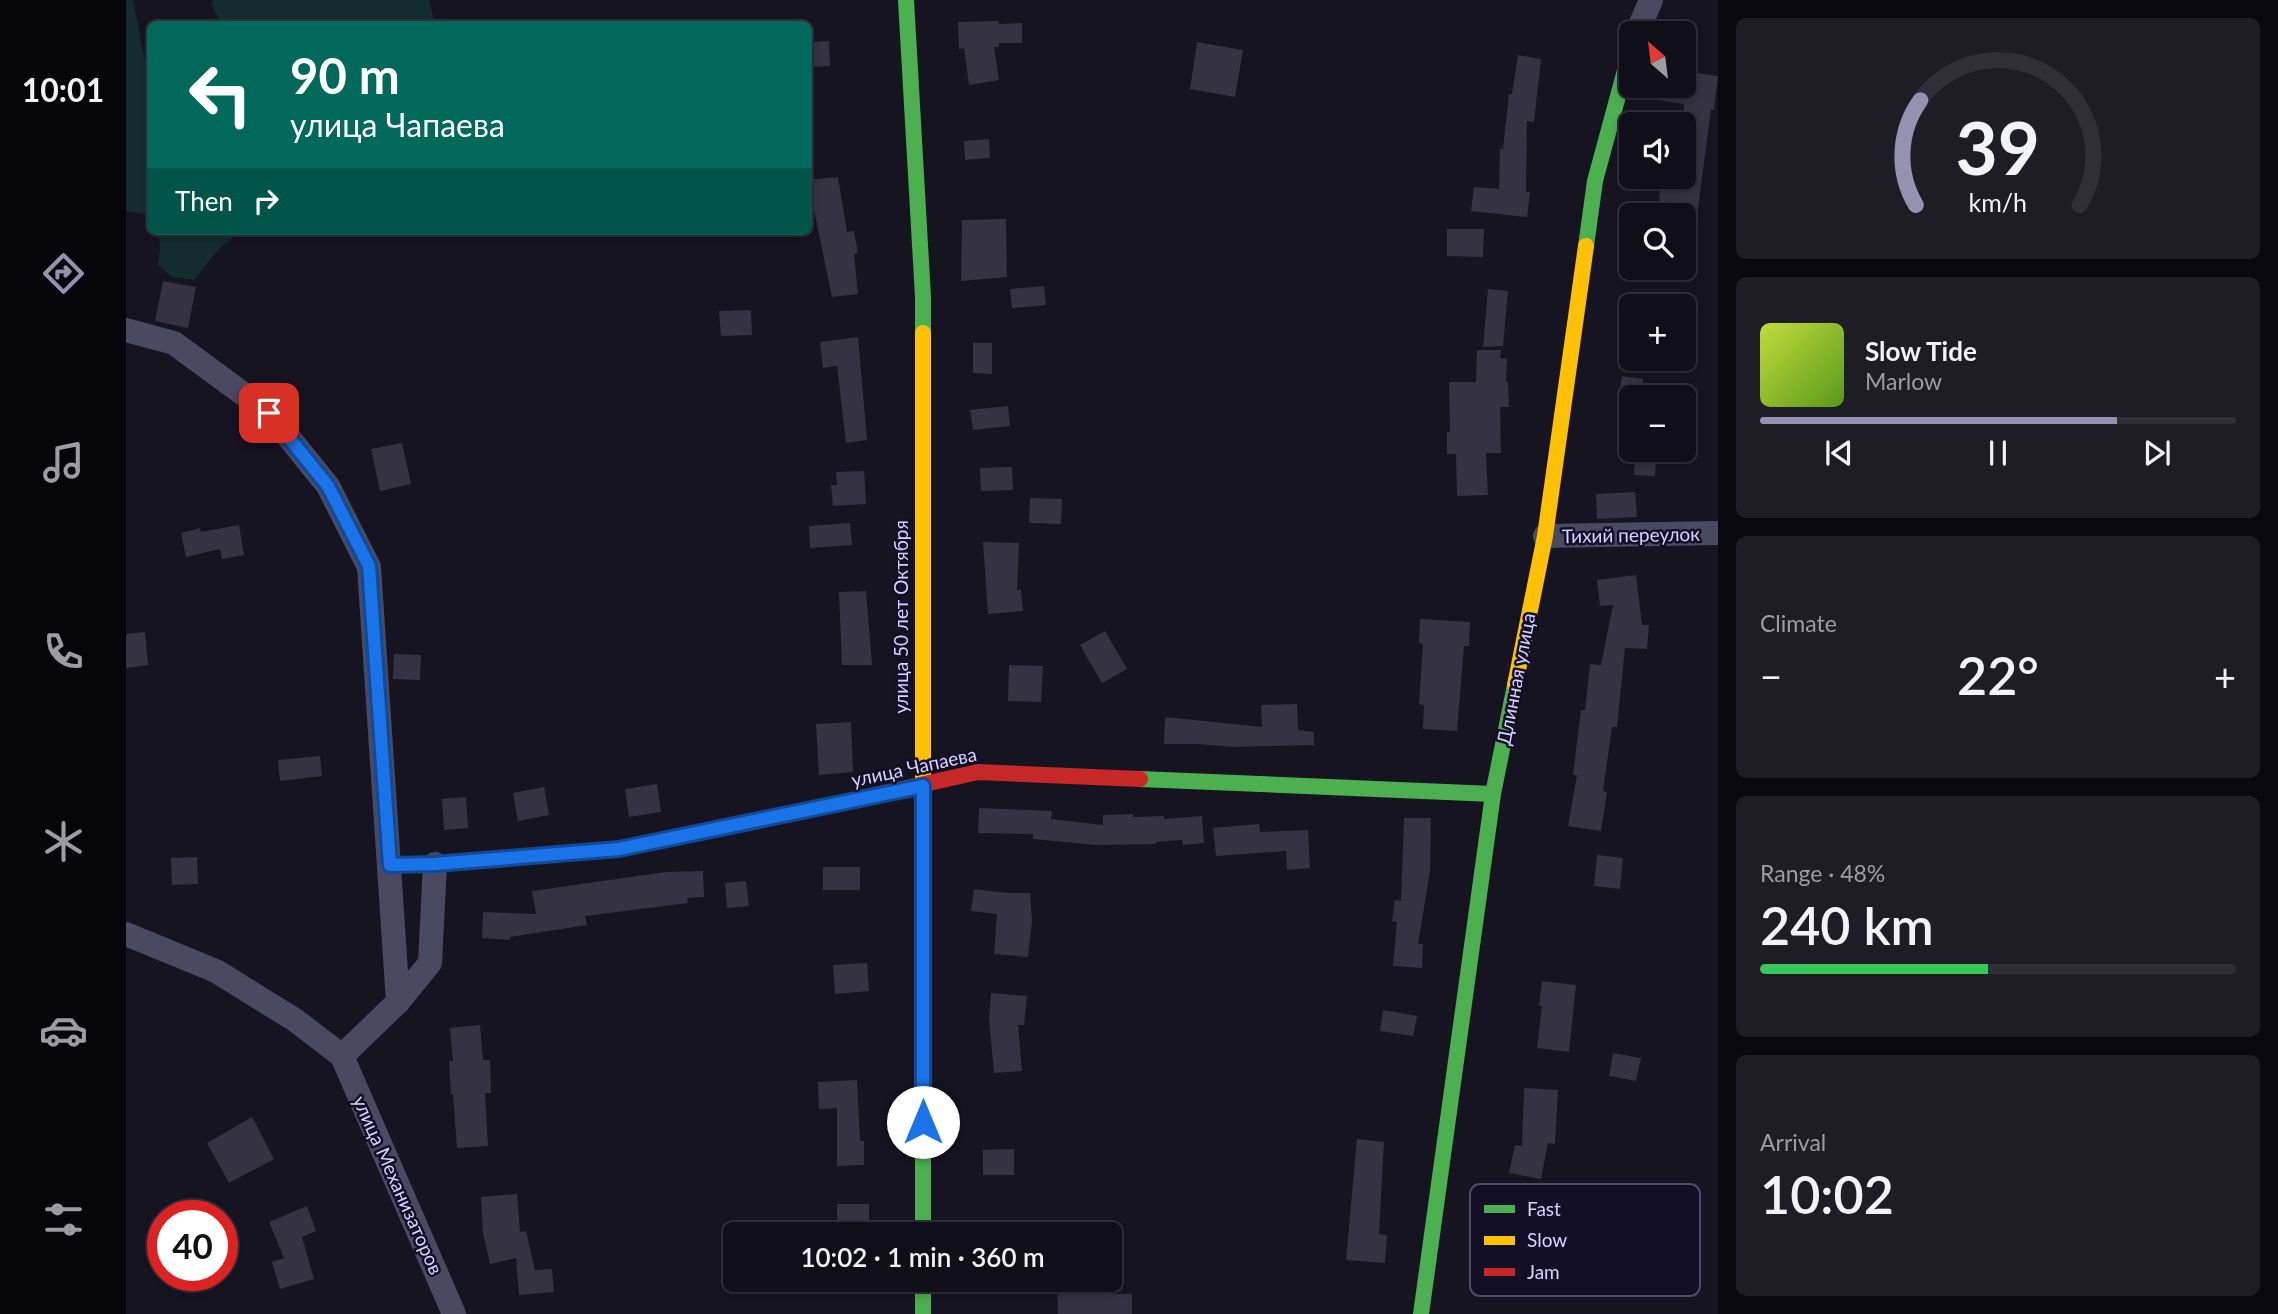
<!DOCTYPE html>
<html lang="en">
<head>
<meta charset="utf-8">
<style>
  :root { --surface:#100f19; --page:#1e1d26; --text:#f1f3f6; --muted:#9c9ca2; --line:#302f38; --accent:#9591b1 }
  body { margin:0; font-family:Lato,sans-serif; background:var(--page); color:var(--text); height:100vh; display:flex; flex-direction:column; font-size:26px; white-space:nowrap }
  * { box-sizing:border-box; margin:0 }
  p { font-size:23px; color:var(--muted) }
  .icon { flex:none; width:38px; height:38px; fill:none; stroke:currentColor; stroke-width:2; stroke-linecap:round; stroke-linejoin:round }
  .map { position:relative; flex:1; overflow:hidden }
  .drawer { display:flex; flex-direction:column; gap:18px; padding:18px; background:#09080e; width:560px }
  .drawer>* { flex:none }
  .guide { position:absolute; left:21px; top:21px; width:665px; height:214px; border-radius:10px; box-shadow:0 4px 10px #0003,0 0 0 2px var(--line); background:#00695c; color:#fff; overflow:hidden }
  .needle { width:46px; rotate:332deg }
  .buttons { position:absolute; left:1493px; top:21px; display:grid; gap:14px }
  .buttons a { display:grid; place-items:center; width:77px; height:77px; border-radius:10px; background:var(--surface); box-shadow:0 4px 10px #0003,0 0 0 2px var(--line); font-size:35px }
  .speed { position:absolute; left:21px; top:1200px; display:flex; gap:14px; font-size:35px; font-weight:700; text-align:center }
  .speed>* { display:grid; place-content:center; width:91px; height:91px; border-radius:50%; background:var(--surface); box-shadow:0 4px 10px #0003,0 0 0 2px var(--line); line-height:1 }
  .speed .limit { border:10px solid #d22; background:#fff; color:#111 }
  .pin { position:absolute; display:grid; place-items:center; width:60px; height:60px; color:#fff; margin:-30px; border-radius:14px; box-shadow:0 4px 10px #0006 }
  .me { position:absolute; width:77px; margin:-38px; rotate:0deg; stroke-linejoin:round; filter:drop-shadow(0 0 5px #0008) }
  .turn { display:flex; align-items:center; gap:24px; height:147px; padding:0 28px; font-size:32px }
  .turn .icon { width:91px; height:91px; stroke-width:2.5 }
  .turn b { display:block; font-size:49px; line-height:60px }
  .then { display:flex; align-items:center; height:66px; padding:0 28px; background:#0003; gap:14px; font-size:26px }
  .big { font-size:52px; font-weight:600; line-height:1.1 }
  .drawer .widget { flex:1; display:flex; flex-direction:column; justify-content:center; gap:10px; min-width:0; padding:0 24px; border-radius:10px; background:var(--page) }
  .drawer .dial { align-items:center; gap:0 }
  .dial svg { height:182px; overflow:visible; fill:none; stroke:var(--line); stroke-width:7; stroke-linecap:round; text-anchor:middle }
  .dial text { fill:var(--text); stroke:none }
  .song { display:flex; align-items:center; gap:21px }
  .cover { width:84px; height:84px; border-radius:10px; background:linear-gradient(135deg,hsl(70 70% 55%),hsl(90 70% 35%)) }
  .played { height:7px; border-radius:4px; background:linear-gradient(90deg,var(--accent) 75%,var(--line) 75%) }
  .keys { display:flex; justify-content:space-around; direction:ltr }
  .heat { display:flex; justify-content:space-between; align-items:center; font-size:38px; direction:ltr }
  .charge { height:10px; border-radius:5px; background:linear-gradient(90deg,#34c759 48%,var(--line) 0) }
  .trip { position:absolute; left:597px; top:1222px; width:399px; height:70px; border-radius:10px; background:var(--surface); box-shadow:0 4px 10px #0003,0 0 0 2px var(--line); font-weight:600; line-height:70px; text-align:center }
  main { display:flex; flex:1; min-height:0 }
  .tabs { display:flex; flex-direction:column; width:126px; justify-content:space-around; align-items:center; background:#06060a; color:var(--muted) }
  .tabs .icon { width:49px; height:49px }
  .tabs .selected { color:var(--accent) }
  .tabs b { font-size:32px; color:var(--text) }
  .map>svg:first-child { display:block }
</style>
</head>
<body>
<main>
<nav class="tabs">
<b>10:01</b>
<svg class="icon selected" aria-label="directions" viewBox="0 0 24 24"><path d="M12 3l9 9-9 9-9-9zM9 14v-3h6M13 9l2 2-2 2"/></svg>
<svg class="icon" aria-label="music" viewBox="0 0 24 24"><path d="M9 18V5l10-2v13"/><circle cx="6" cy="18" r="3"/><circle cx="16" cy="16" r="3"/></svg>
<svg class="icon" aria-label="phone" viewBox="0 0 24 24"><path d="M5 4h4l2 5-3 2q2 4 5 5l2-3 5 2v4C11 20 4 13 5 4z"/></svg>
<svg class="icon" aria-label="climate" viewBox="0 0 24 24"><path d="M12 3v18M4 7l16 10M4 17L20 7"/></svg>
<svg class="icon" aria-label="car" viewBox="0 0 24 24"><path d="M5 17H2v-5l4-1 3-4h7l3 4 3 1v5h-3M9 17h6M6 11h13"/><circle cx="7" cy="17" r="2"/><circle cx="17" cy="17" r="2"/></svg>
<svg class="icon" aria-label="filters" viewBox="0 0 24 24"><path d="M4 7h16M4 17h16"/><circle cx="9" cy="7" r="2"/><circle cx="15" cy="17" r="2"/></svg>
</nav>
<div class="map">
<svg width="1592" height="1314" viewBox="0 0 1592 1314">
  <rect width="100%" height="100%" fill="#161421"/>
  <g fill="#132c2d">
    <path d="M0,0H7L24,87V215L0,211Z"/>
    <path d="M87,0H303L309,24H94L86,3Z"/>
    <path d="M32,231H114L93,249L68,280L46,277L32,265L34,248Z"/>
  </g>
  <g fill="#343243">
    <path d="M872,21L873,24L896,23V43H873V47H868L873,80L843,85L838,48L833,49L832,22Z"/>
    <path d="M703,41L704,66L682,67V42Z"/>
    <path d="M1071,42L1117,50L1109,97L1064,89Z"/>
    <path d="M1392,55L1415,59L1408,122L1401,121L1400,192H1404L1401,217L1345,211L1348,187L1373,189L1374,149H1377L1383,94H1386Z"/>
    <path d="M1558,71L1592,76L1588,110L1585,109L1570,223L1558,222V215H1534L1533,177H1558V104L1512,97L1515,86H1558Z"/>
    <path d="M863,139L864,158L839,160L838,141Z"/>
    <path d="M712,177L721,232L728,231L732,253L728,254L732,294L706,297L688,210L682,211V180Z"/>
    <path d="M880,219L881,277L835,281L836,220Z"/>
    <path d="M1321,229H1358L1357,257L1321,256Z"/>
    <path d="M37,281L70,287L62,328L29,321Z"/>
    <path d="M918,286L920,305L886,308L884,289Z"/>
    <path d="M1362,289L1382,291L1377,346L1357,347Z"/>
    <path d="M625,310L626,335L595,336L593,311Z"/>
    <path d="M732,337L741,440L720,443L711,366L697,368L694,342Z"/>
    <path d="M847,343H866V374L847,373Z"/>
    <path d="M1351,350H1375L1374,358L1381,359L1380,382H1382L1383,407H1374L1375,453H1360L1362,495L1331,496L1330,454H1321V432H1324L1323,382H1350Z"/>
    <path d="M1496,376L1517,379L1514,397H1492Z"/>
    <path d="M882,406L884,426L847,430L844,410Z"/>
    <path d="M276,443L285,484L254,491L245,449Z"/>
    <path d="M1509,453L1530,454L1529,476L1508,475Z"/>
    <path d="M886,467L887,490L855,491L854,468Z"/>
    <path d="M738,471L740,504L707,506L705,485H711L710,472Z"/>
    <path d="M1509,492L1511,517L1471,519L1470,494Z"/>
    <path d="M904,498L936,499L935,524L903,523Z"/>
    <path d="M724,523L726,545L684,548L683,526Z"/>
    <path d="M113,525L118,555L96,559L94,549L60,557L55,533L74,528L75,532Z"/>
    <path d="M857,542L893,543L891,590H895L897,611L862,614Z"/>
    <path d="M1510,575L1516,625H1523L1521,649L1499,648L1491,727H1486L1477,791L1481,792L1475,831L1442,826L1451,775H1447L1455,710H1459L1464,664L1475,665L1487,605L1474,606L1471,580Z"/>
    <path d="M740,591L746,665H716L713,592Z"/>
    <path d="M1294,619L1344,622L1343,646H1338L1331,731L1297,729L1298,705L1293,704L1297,644L1293,643Z"/>
    <path d="M979,631L1001,669L976,683L954,645Z"/>
    <path d="M19,632L22,665L0,668V634Z"/>
    <path d="M268,654L295,655L294,680L267,679Z"/>
    <path d="M883,665L917,666L915,702L882,701Z"/>
    <path d="M1171,704L1172,730L1188,732V745L1107,747L1072,744H1038L1039,717L1136,727L1135,705Z"/>
    <path d="M725,722L727,772L693,775L690,724Z"/>
    <path d="M194,756L196,776L154,781L152,760Z"/>
    <path d="M531,784L535,812L503,817L499,789Z"/>
    <path d="M418,787L423,815L392,821L387,793Z"/>
    <path d="M340,797L342,828L318,830L316,799Z"/>
    <path d="M853,808L926,811L925,819L977,825V815L1007,814V817L1038,816V819L1076,816L1078,843L1057,845L1056,840L1030,842V844L970,845L907,839V834L852,833Z"/>
    <path d="M1278,818H1305L1304,871L1292,944H1297L1296,968L1267,966L1271,922L1266,921L1269,900L1275,901Z"/>
    <path d="M1133,824L1134,832L1182,830L1184,868L1161,870L1160,851L1090,856L1087,828Z"/>
    <path d="M1471,855L1497,858L1494,889L1468,886Z"/>
    <path d="M71,857L72,884L46,885L45,858Z"/>
    <rect x="697" y="867" width="37" height="23"/>
    <path d="M577,871L578,897L561,898L562,903L459,916L461,925L384,937V940L356,938L357,912L410,914L406,891L540,872Z"/>
    <path d="M620,881L623,906L601,908L599,883Z"/>
    <path d="M848,889L881,893H904L906,921L902,957L868,954L871,914L845,911Z"/>
    <path d="M741,963L743,991L709,994L707,965Z"/>
    <path d="M1416,981L1450,985L1443,1052L1411,1048L1416,1006H1413Z"/>
    <path d="M865,993L901,996L898,1025H892L896,1071L868,1073L863,1019Z"/>
    <path d="M1257,1010L1291,1016L1287,1036L1254,1031Z"/>
    <path d="M354,1025L357,1060H364L365,1093H359L362,1146L331,1148L327,1094H325L323,1061H327L324,1028Z"/>
    <path d="M1487,1053L1515,1058L1510,1081L1483,1076Z"/>
    <path d="M731,1080L734,1141H738V1165L711,1166V1108L693,1109L692,1082Z"/>
    <path d="M1398,1088L1432,1090L1429,1144L1422,1143L1415,1179L1383,1173L1389,1145L1396,1146Z"/>
    <path d="M126,1117L148,1159L103,1183L81,1143Z"/>
    <path d="M1231,1139L1258,1142L1253,1234L1261,1235L1259,1263L1220,1260Z"/>
    <path d="M888,1149V1175H857V1150Z"/>
    <path d="M391,1194L394,1232L400,1231L409,1270L426,1269L428,1292L393,1295L390,1258L364,1264L357,1233L355,1197Z"/>
    <rect x="711" y="1204" width="32" height="27"/>
    <path d="M181,1206L190,1231L176,1237L188,1279L154,1289L146,1262L158,1258L143,1222Z"/>
    <path d="M931,1284H956V1294H1006V1314H932Z"/>
  </g>
  <g fill="none" stroke-linecap="round" stroke-linejoin="round">
    <g stroke="#4a4962" stroke-width="24">
      <path d="M1511,33L1525,0"/>
      <path d="M0,330L48,343L143,413L202,486L243,567L272,1002L216,1056"/>
      <path d="M1419,536L1592,533"/>
      <path d="M0,934L90,971L169,1020L216,1056L328,1314"/>
      <path d="M272,1002L304,963L309,864"/>
    </g>
    <g stroke="#4caf50" stroke-width="16">
      <path d="M780,0L797,297V333"/>
      <path d="M1460,246L1469,181L1505,48"/>
      <path d="M1014,779L1367,794"/>
      <path d="M264,865L309,864L493,849L678,811"/>
      <path d="M797,944V1234"/>
      <path d="M797,1279V1314"/>
      <path d="M1295,1314L1367,794L1389,685"/>
    </g>
    <g stroke="#ffc107" stroke-width="16">
      <path d="M797,333V944"/>
      <path d="M1389,685L1419,536L1460,246"/>
    </g>
    <path stroke="#c62828" stroke-width="16" d="M678,811L852,772L1014,779"/>
  </g>
  <g fill="none" stroke-linecap="round" stroke-linejoin="round">
    <defs>
      <path id="route" d="M143,413L202,486L243,566L264,865L309,864L493,849L797,786V1122"/>
    </defs>
    <use href="#route" stroke="#114b97" stroke-width="18"/>
    <use href="#route" stroke="#1a73e8" stroke-width="12"/>
  </g>
  <g text-anchor="middle" stroke-width="5" stroke-linejoin="round" paint-order="stroke">
    <g font-size="19" fill="#d9d4ff" stroke="#130f26">
      <text transform="translate(1505 535) rotate(-1)" y="7">Тихий переулок</text>
      <text transform="translate(775 617) rotate(-90)" y="7">улица 50 лет Октября</text>
      <text transform="translate(1390 679) rotate(-79)" y="7">Длинная улица</text>
      <text transform="translate(788 767) rotate(-12)" y="7">улица Чапаева</text>
      <text transform="translate(272 1185) rotate(66)" y="7">улица Механизаторов</text>
    </g>
  </g>
  <rect x="1344" y="1184" width="230" height="112" rx="10" fill="#130f26" stroke="#4e4a67" stroke-width="2"/>
  <rect x="1358" y="1205" width="31" height="8" fill="#4caf50"/>
  <rect x="1358" y="1236" width="31" height="9" fill="#ffc107"/>
  <rect x="1358" y="1268" width="31" height="8" fill="#c62828"/>
  <g font-size="19" fill="#d9d4ff">
    <text x="1401" y="1216">Fast</text>
    <text x="1401" y="1247">Slow</text>
    <text x="1401" y="1279">Jam</text>
  </g>
</svg>
<div class="buttons">
<a><svg class="needle" viewBox="-14 -14 28 28"><path d="M0-13l5 13h-10z" fill="#e53935"/><path d="M0 13l5-13h-10z" fill="#9c9ca2"/></svg></a>
<a><svg class="icon" aria-label="sound" viewBox="0 0 24 24"><path d="M4 9h4l5-4v14l-5-4H4zM17 9q2 3 0 6"/></svg></a>
<a><svg class="icon" aria-label="search" viewBox="0 0 24 24"><circle cx="10" cy="10" r="6"/><path d="M15 15l6 6"/></svg></a>
<a>+</a>
<a>−</a>
</div>
<div class="speed"><div class="limit">40</div></div>
<div class="pin" style="left:143px;top:413px;background:#d93025"><svg class="icon" aria-label="arrive" viewBox="0 0 24 24"><path d="M6 21V4h12l-3 4 3 4H6"/></svg></div>
<svg class="me" style="left:797px;top:1122px" viewBox="-20 -20 40 40"><circle r="19" fill="#fff"/><path d="M0-13L10 11 0 6-10 11z" fill="#1a73e8"/></svg>
<div class="trip">10:02 · 1 min · 360 m</div>
<div class="guide">
<div class="turn"><svg class="icon" aria-label="left" viewBox="0 0 24 24"><path d="M17 20v-9H6M10 6l-5 5 5 5"/></svg><div><b>90 m</b>улица Чапаева</div></div>
<div class="then">Then<svg class="icon" aria-label="right" viewBox="0 0 24 24"><path d="M7 20v-9h11M14 6l5 5-5 5"/></svg></div>
</div>
</div>
<section class="drawer">
<div class="widget dial"><svg viewBox="0 0 100 80">
<path d="M14 69A42 42 0 1 1 86 69"/>
<path d="M14 69A42 42 0 0 1 16 23" stroke="#9591b1"/>
<text x="50" y="56" font-size="32" font-weight="700">39</text>
<text x="50" y="72" font-size="11">km/h</text>
</svg></div>
<div class="widget">
<div class="song"><i class="cover"></i><div><b>Slow Tide</b><p>Marlow</p></div></div>
<div class="played"></div>
<div class="keys"><svg class="icon" aria-label="previous" viewBox="0 0 24 24"><path d="M18 5L8 12l10 7zM5 5v14"/></svg><svg class="icon" aria-label="pause" viewBox="0 0 24 24"><path d="M8 5v14M16 5v14"/></svg><svg class="icon" aria-label="next" viewBox="0 0 24 24"><path d="M6 5l10 7-10 7zM19 5v14"/></svg></div>
</div>
<div class="widget"><p>Climate</p>
<div class="heat"><a>−</a><b class="big">22°</b><a>+</a></div>
</div>
<div class="widget"><p>Range · 48%</p><b class="big">240 km</b><div class="charge"></div></div>
<div class="widget"><p>Arrival</p><b class="big">10:02</b></div>
</section>
</main>
</body>
</html>
